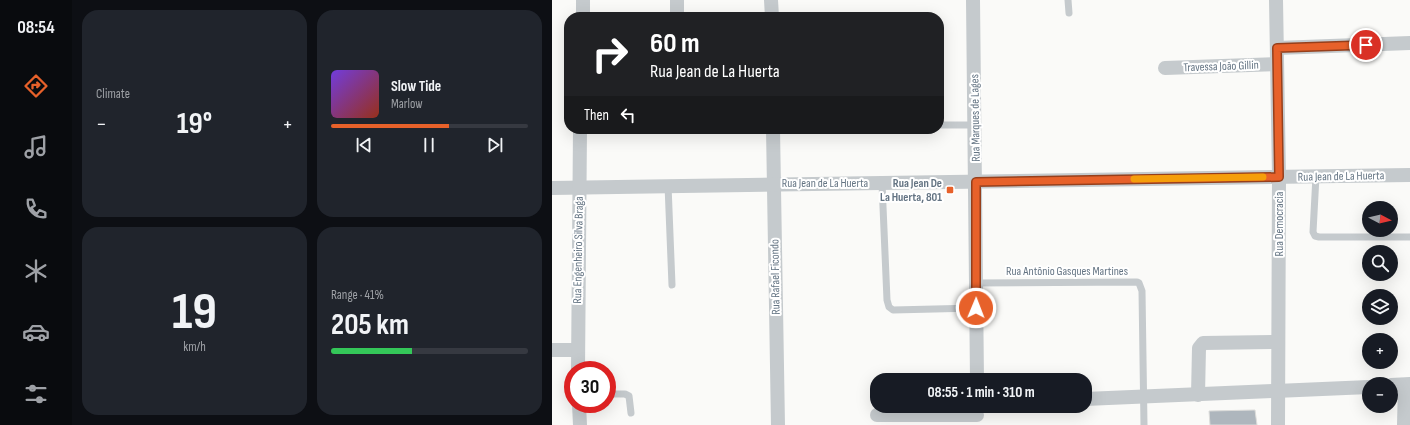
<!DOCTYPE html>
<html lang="en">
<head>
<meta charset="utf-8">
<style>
  :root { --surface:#171b24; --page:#20242c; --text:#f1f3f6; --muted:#9ea1a6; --line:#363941; --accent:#e7612a }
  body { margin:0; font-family:"Sofia Sans Condensed",sans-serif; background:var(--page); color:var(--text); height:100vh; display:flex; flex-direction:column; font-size:15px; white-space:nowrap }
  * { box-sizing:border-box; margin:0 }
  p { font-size:13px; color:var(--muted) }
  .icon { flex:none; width:22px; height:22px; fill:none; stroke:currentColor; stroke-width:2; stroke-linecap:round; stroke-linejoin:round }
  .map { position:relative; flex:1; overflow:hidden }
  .panel { display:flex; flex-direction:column; gap:10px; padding:10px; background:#0d0f14; width:480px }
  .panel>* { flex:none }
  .top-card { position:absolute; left:12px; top:12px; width:380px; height:122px; border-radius:16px; box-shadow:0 4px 16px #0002; background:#202124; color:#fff; overflow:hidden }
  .needle { width:26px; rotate:97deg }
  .fabs { position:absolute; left:810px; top:201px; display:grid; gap:8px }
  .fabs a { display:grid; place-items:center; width:36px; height:36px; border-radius:50%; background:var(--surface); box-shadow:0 4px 16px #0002; font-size:20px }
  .speed { position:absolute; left:12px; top:361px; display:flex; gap:8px; font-size:20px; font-weight:700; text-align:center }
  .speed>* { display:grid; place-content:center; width:52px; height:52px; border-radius:50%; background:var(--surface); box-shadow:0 4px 16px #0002; line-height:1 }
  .speed .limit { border:6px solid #d22; background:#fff; color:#111 }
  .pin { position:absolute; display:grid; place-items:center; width:34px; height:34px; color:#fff; margin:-17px; border:2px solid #fff; border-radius:50%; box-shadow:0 1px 4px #0007 }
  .me { position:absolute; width:44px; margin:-22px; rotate:1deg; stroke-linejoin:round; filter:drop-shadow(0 0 3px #0008) }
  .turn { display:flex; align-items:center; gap:14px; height:84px; padding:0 20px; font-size:18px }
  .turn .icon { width:52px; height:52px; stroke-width:2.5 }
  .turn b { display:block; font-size:28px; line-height:34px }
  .then { display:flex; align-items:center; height:38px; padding:0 20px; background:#0003; gap:8px; font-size:15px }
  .big { font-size:30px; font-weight:700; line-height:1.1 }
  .panel .card { flex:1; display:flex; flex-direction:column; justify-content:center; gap:6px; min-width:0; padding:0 14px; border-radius:16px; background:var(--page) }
  .panel .dial { align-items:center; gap:0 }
  .dial b { font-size:52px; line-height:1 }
  .song { display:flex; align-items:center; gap:12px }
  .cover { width:48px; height:48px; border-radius:6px; background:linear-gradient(135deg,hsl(260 70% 55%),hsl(10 70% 35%)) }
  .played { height:4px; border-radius:2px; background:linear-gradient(90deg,var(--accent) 60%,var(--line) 60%) }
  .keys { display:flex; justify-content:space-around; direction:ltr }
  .heat { display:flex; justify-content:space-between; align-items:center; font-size:22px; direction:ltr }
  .charge { height:6px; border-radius:3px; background:linear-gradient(90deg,#34c759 41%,var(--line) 0) }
  .panel .tiles { flex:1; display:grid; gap:10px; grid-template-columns:repeat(2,1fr) }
  .trip { position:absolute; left:318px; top:373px; width:222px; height:40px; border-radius:16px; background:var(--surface); box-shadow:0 4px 16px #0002; font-weight:700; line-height:40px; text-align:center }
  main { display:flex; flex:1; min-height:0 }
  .tabs { display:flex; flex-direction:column; width:72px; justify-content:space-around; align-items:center; background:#090b0e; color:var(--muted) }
  .tabs .icon { width:28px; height:28px }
  .tabs .on { color:var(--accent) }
  .tabs b { font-size:18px; color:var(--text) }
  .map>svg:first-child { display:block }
</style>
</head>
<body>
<main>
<nav class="tabs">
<b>08:54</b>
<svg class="icon on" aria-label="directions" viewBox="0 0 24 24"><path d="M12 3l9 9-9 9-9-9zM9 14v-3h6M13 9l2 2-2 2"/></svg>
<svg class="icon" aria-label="music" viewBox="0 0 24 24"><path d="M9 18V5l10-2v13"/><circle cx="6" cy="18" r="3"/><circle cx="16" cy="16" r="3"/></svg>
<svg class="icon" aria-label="phone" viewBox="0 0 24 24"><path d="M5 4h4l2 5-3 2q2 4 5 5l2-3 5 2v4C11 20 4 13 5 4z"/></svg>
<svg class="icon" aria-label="climate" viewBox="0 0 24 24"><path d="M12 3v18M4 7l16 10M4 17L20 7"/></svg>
<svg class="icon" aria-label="car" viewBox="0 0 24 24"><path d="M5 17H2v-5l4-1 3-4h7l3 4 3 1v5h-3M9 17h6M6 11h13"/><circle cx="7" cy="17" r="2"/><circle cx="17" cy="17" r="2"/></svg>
<svg class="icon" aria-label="filters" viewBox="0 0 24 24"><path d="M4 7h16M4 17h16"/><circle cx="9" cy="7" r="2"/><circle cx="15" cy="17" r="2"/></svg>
</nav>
<section class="panel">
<div class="tiles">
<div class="card"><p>Climate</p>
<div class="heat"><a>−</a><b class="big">19°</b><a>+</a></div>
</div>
<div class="card">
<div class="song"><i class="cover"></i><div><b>Slow Tide</b><p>Marlow</p></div></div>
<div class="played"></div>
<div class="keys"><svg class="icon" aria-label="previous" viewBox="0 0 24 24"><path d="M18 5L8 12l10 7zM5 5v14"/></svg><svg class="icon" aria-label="pause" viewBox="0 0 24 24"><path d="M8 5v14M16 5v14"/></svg><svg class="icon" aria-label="next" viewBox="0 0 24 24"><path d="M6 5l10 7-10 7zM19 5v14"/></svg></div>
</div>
<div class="card dial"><b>19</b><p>km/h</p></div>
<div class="card"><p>Range · 41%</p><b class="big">205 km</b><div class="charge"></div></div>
</div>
</section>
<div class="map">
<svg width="858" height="425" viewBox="0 0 858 425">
  <rect width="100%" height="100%" fill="#fafaf8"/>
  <path fill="#aeb6bd" stroke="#dcdcda" d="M703,410L705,425H658L657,411Z"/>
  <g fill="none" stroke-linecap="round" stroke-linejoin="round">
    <g stroke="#c5cacd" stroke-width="7">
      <path d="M516,0L517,13"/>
      <path d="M387,125H423"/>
      <path d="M764,176L761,232L763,236L767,237H858"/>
      <path d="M330,183L335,300L337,307L341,310L424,308"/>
      <path d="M116,185L120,285"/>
      <path d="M424,283L585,282L587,283L590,291L592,425"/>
      <path d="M55,394H73L77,396L79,413"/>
    </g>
    <g stroke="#c5cacd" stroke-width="14">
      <path d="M125,0V17"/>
      <path d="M219,0L220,17"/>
      <path d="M421,0L425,380"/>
      <path d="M724,0L727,177L726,425"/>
      <path d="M31,17V0"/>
      <path d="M725,48L858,43"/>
      <path d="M613,68L725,64"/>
      <path d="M221,129L226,425"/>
      <path d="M0,188C286,183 572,179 858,175"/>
      <path d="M0,350H25"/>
      <path d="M26,370L28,129"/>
      <path d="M839,385L858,384"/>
      <path d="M646,395L647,348L651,343L726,342"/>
      <path d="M533,399L817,387"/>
      <path d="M27,404L28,425"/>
      <path d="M325,415H425"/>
      <path d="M852,425L853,385"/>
    </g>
  </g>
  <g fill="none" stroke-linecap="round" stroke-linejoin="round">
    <defs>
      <path id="route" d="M424,308V182L727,177L725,48L814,45"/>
    </defs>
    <use href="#route" stroke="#963f1b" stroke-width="10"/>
    <use href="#route" stroke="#e7612a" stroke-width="7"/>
    <path stroke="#f59e0b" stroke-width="7" d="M582,179L711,177"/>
  </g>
  <rect fill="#e7612a" stroke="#fff" stroke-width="1.5" x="394" y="186" width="8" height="8" rx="2"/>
  <g text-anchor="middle" stroke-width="4" stroke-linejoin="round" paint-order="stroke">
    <g font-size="12" fill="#647483" stroke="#fff">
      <text transform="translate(669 66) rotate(-2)" y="4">Travessa João Gillin</text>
      <text transform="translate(423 118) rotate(-91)" y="4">Rua Marques de Lages</text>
      <text transform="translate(789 176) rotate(-1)" y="4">Rua Jean de La Huerta</text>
      <text x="273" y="187">Rua Jean de La Huerta</text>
      <text transform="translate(727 224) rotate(-90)" y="4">Rua Democracia</text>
      <text transform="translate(26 250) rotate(-89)" y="4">Rua Engenheiro Silva Braga</text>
      <text x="515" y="275">Rua Antônio Gasques Martines</text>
      <text transform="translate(223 277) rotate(-91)" y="4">Rua Rafael Ficondo</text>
    </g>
    <g font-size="12" font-weight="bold" fill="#647483" stroke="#fff" text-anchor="end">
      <text x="390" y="187">Rua Jean De<tspan x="390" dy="14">La Huerta, 801</tspan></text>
    </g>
  </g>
</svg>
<div class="fabs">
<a><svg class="needle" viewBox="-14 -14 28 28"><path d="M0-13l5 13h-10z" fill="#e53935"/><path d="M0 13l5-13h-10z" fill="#9ea1a6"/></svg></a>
<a><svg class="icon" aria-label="search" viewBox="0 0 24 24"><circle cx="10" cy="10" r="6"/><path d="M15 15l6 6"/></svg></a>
<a><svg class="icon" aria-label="layers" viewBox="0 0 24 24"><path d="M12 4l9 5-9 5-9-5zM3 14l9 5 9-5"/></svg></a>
<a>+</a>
<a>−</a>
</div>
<div class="speed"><div class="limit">30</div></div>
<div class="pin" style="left:814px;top:45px;background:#d93025"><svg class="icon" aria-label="arrive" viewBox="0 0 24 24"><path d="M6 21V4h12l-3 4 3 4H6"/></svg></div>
<svg class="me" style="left:424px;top:308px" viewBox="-20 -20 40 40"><circle r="17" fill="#e7612a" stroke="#fff" stroke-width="3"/><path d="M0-11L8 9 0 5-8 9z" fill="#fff"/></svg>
<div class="trip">08:55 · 1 min · 310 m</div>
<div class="top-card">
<div class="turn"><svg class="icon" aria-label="right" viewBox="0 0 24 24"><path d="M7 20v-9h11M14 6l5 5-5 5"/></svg><div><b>60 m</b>Rua Jean de La Huerta</div></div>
<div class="then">Then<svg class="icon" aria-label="left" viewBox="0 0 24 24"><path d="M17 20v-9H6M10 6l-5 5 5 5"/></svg></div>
</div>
</div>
</main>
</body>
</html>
